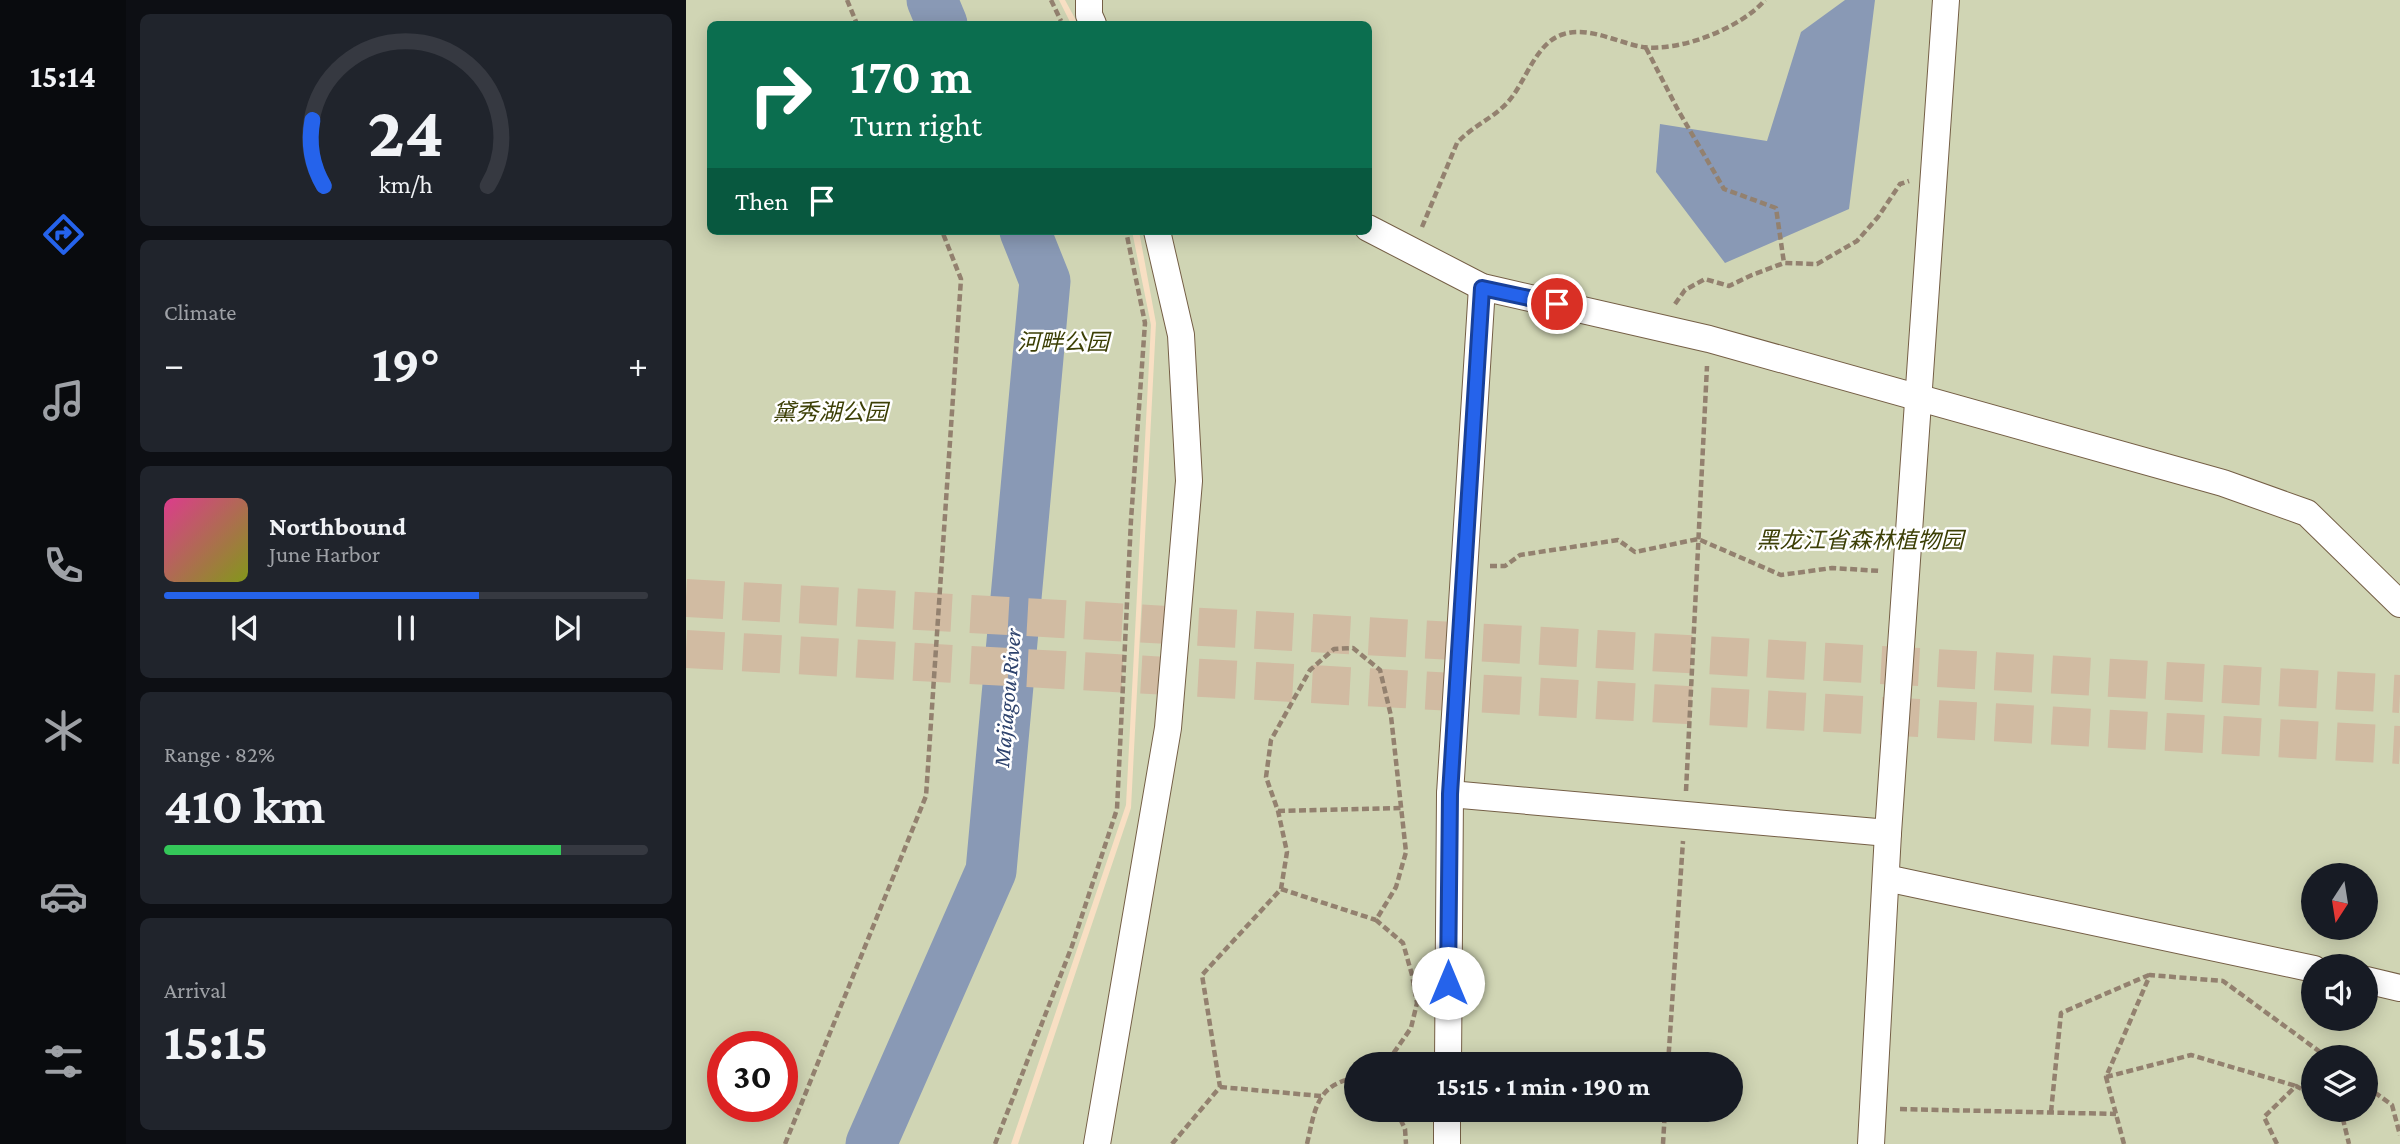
<!DOCTYPE html>
<html lang="en">
<head>
<meta charset="utf-8">
<style>
  :root { --surface:#171b24; --page:#20242c; --text:#f1f3f6; --muted:#9ea1a6; --line:#363941; --accent:#2563eb }
  body { margin:0; font-family:"Crimson Pro","Noto Sans SC",serif; background:var(--page); color:var(--text); height:100vh; display:flex; flex-direction:column; font-size:26px; white-space:nowrap }
  * { box-sizing:border-box; margin:0 }
  p { font-size:23px; color:var(--muted) }
  .icon { flex:none; width:38px; height:38px; fill:none; stroke:currentColor; stroke-width:2; stroke-linecap:round; stroke-linejoin:round }
  .map { position:relative; flex:1; overflow:hidden }
  .sheet { display:flex; flex-direction:column; gap:14px; padding:14px; background:#0d0f14; width:560px }
  .sheet>* { flex:none }
  .hud { position:absolute; left:21px; top:21px; width:665px; height:214px; border-radius:10px; box-shadow:0 4px 18px #0003; background:#0b6e4f; color:#fff; overflow:hidden }
  .needle { width:46px; rotate:192deg }
  .buttons { position:absolute; left:1615px; top:863px; display:grid; gap:14px }
  .buttons a { display:grid; place-items:center; width:77px; height:77px; border-radius:50%; background:var(--surface); box-shadow:0 4px 18px #0003; font-size:35px }
  .speed { position:absolute; left:21px; top:1031px; display:flex; gap:14px; font-size:35px; font-weight:700; text-align:center }
  .speed>* { display:grid; place-content:center; width:91px; height:91px; border-radius:50%; background:var(--surface); box-shadow:0 4px 18px #0003; line-height:1 }
  .speed .limit { border:10px solid #d22; background:#fff; color:#111 }
  .pin { position:absolute; display:grid; place-items:center; width:60px; height:60px; color:#fff; margin:-30px; border:4px solid #fff; border-radius:50%; box-shadow:0 2px 7px #0007 }
  .me { position:absolute; width:77px; margin:-38px; rotate:0deg; stroke-linejoin:round; filter:drop-shadow(0 0 5px #0008) }
  .turn { display:flex; align-items:center; gap:24px; height:147px; padding:0 28px; font-size:32px }
  .turn .icon { width:91px; height:91px; stroke-width:2.5 }
  .turn b { display:block; font-size:49px; line-height:60px }
  .then { display:flex; align-items:center; height:66px; padding:0 28px; background:#0003; gap:14px; font-size:26px }
  .big { font-size:52px; font-weight:700; line-height:1.1 }
  .sheet .tile { flex:1; display:flex; flex-direction:column; justify-content:center; gap:10px; min-width:0; padding:0 24px; border-radius:10px; background:var(--page) }
  .sheet .dial { align-items:center; gap:0 }
  .dial svg { height:182px; overflow:visible; fill:none; stroke:var(--line); stroke-width:7; stroke-linecap:round; text-anchor:middle }
  .dial text { fill:var(--text); stroke:none }
  .song { display:flex; align-items:center; gap:21px }
  .cover { width:84px; height:84px; border-radius:10px; background:linear-gradient(135deg,hsl(330 70% 55%),hsl(70 70% 35%)) }
  .played { height:7px; border-radius:4px; background:linear-gradient(90deg,var(--accent) 65%,var(--line) 65%) }
  .keys { display:flex; justify-content:space-around; direction:ltr }
  .heat { display:flex; justify-content:space-between; align-items:center; font-size:38px; direction:ltr }
  .charge { height:10px; border-radius:5px; background:linear-gradient(90deg,#34c759 82%,var(--line) 0) }
  .trip { position:absolute; left:658px; top:1052px; width:399px; height:70px; border-radius:35px; background:var(--surface); box-shadow:0 4px 18px #0003; font-weight:700; line-height:70px; text-align:center }
  main { display:flex; flex:1; min-height:0 }
  .tabs { display:flex; flex-direction:column; width:126px; justify-content:space-around; align-items:center; background:#090b0e; color:var(--muted) }
  .tabs .icon { width:49px; height:49px }
  .tabs .current { color:var(--accent) }
  .tabs b { font-size:32px; color:var(--text) }
  .map>svg:first-child { display:block }
</style>
</head>
<body>
<main>
<nav class="tabs">
<b>15:14</b>
<svg class="icon current" aria-label="directions" viewBox="0 0 24 24"><path d="M12 3l9 9-9 9-9-9zM9 14v-3h6M13 9l2 2-2 2"/></svg>
<svg class="icon" aria-label="music" viewBox="0 0 24 24"><path d="M9 18V5l10-2v13"/><circle cx="6" cy="18" r="3"/><circle cx="16" cy="16" r="3"/></svg>
<svg class="icon" aria-label="phone" viewBox="0 0 24 24"><path d="M5 4h4l2 5-3 2q2 4 5 5l2-3 5 2v4C11 20 4 13 5 4z"/></svg>
<svg class="icon" aria-label="climate" viewBox="0 0 24 24"><path d="M12 3v18M4 7l16 10M4 17L20 7"/></svg>
<svg class="icon" aria-label="car" viewBox="0 0 24 24"><path d="M5 17H2v-5l4-1 3-4h7l3 4 3 1v5h-3M9 17h6M6 11h13"/><circle cx="7" cy="17" r="2"/><circle cx="17" cy="17" r="2"/></svg>
<svg class="icon" aria-label="filters" viewBox="0 0 24 24"><path d="M4 7h16M4 17h16"/><circle cx="9" cy="7" r="2"/><circle cx="15" cy="17" r="2"/></svg>
</nav>
<section class="sheet">
<div class="tile dial"><svg viewBox="0 0 100 80">
<path d="M14 69A42 42 0 1 1 86 69"/>
<path d="M14 69A42 42 0 0 1 9 40" stroke="#2563eb"/>
<text x="50" y="56" font-size="32" font-weight="700">24</text>
<text x="50" y="72" font-size="11">km/h</text>
</svg></div>
<div class="tile"><p>Climate</p>
<div class="heat"><a>−</a><b class="big">19°</b><a>+</a></div>
</div>
<div class="tile">
<div class="song"><i class="cover"></i><div><b>Northbound</b><p>June Harbor</p></div></div>
<div class="played"></div>
<div class="keys"><svg class="icon" aria-label="previous" viewBox="0 0 24 24"><path d="M18 5L8 12l10 7zM5 5v14"/></svg><svg class="icon" aria-label="pause" viewBox="0 0 24 24"><path d="M8 5v14M16 5v14"/></svg><svg class="icon" aria-label="next" viewBox="0 0 24 24"><path d="M6 5l10 7-10 7zM19 5v14"/></svg></div>
</div>
<div class="tile"><p>Range · 82%</p><b class="big">410 km</b><div class="charge"></div></div>
<div class="tile"><p>Arrival</p><b class="big">15:15</b></div>
</section>
<div class="map">
<svg width="1714" height="1144" viewBox="0 0 1714 1144">
  <rect width="100%" height="100%" fill="#f8dfc3"/>
  <g fill="#d0d5b4" fill-rule="evenodd">
    <path d="M0,0H373L385,24H24V231H446L465,325L440,805L325,1144H0ZM37,1046H96V1106H37Z"/>
    <path d="M379,0H1714V1144H332L445,808L470,323L453,231H682V24H392ZM1628,875H1680V928H1628ZM1628,966H1680V1018H1628ZM1628,1057H1680V1110H1628ZM670,1064H1045V1110H670Z"/>
  </g>
  <path fill="#8999b5" d="M1159,0H1189L1163,209L1039,263L970,172L974,124L1081,141L1115,32Z"/>
  <g fill="none" stroke-linecap="round" stroke-linejoin="round">
    <g stroke="#8999b5" stroke-width="51">
      <path d="M246,0L256,24"/>
      <path d="M185,1144L305,871L359,281L339,231"/>
    </g>
    <g stroke="#d1bba2" stroke-width="38" stroke-dasharray="38 19" stroke-linecap="butt">
      <path d="M0,598L1714,694"/>
      <path d="M0,649L1714,745"/>
    </g>
    <defs>
      <g id="street">
        <path d="M403,0V15L407,24"/>
        <path d="M682,228L796,287L1023,339L1537,483L1621,513L1714,604"/>
        <path d="M764,794L1202,833"/>
        <path d="M1200,878L1628,969"/>
        <path d="M1680,980L1714,988"/>
        <path d="M762,1064L764,794L796,287"/>
        <path d="M411,1144L482,728L503,481L495,335L471,231"/>
        <path d="M761,1144V1110"/>
        <path d="M1185,1144L1202,833L1260,0"/>
      </g>
    </defs>
    <use href="#street" stroke="#755f46" stroke-width="28"/>
    <g stroke="#93816f" stroke-width="4.5" stroke-dasharray="7 3.5" stroke-linecap="butt">
      <path d="M161,0L171,24"/>
      <path d="M365,0L375,21"/>
      <path d="M960,48L992,110L1038,189L1090,208L1098,263"/>
      <path d="M736,227L771,143C785,127 806,119 821,103C840,83 849,42 878,34C903,26 932,43 957,47C994,52 1055,28 1079,0"/>
      <path d="M989,304L999,290L1019,279L1043,286L1066,275L1098,263L1131,264L1171,241L1192,217L1214,184L1223,181"/>
      <path d="M804,566H819L834,555L932,540L949,552L1012,539L1095,575L1146,568L1195,571"/>
      <path d="M1000,791L1021,366"/>
      <path d="M592,811L715,808"/>
      <path d="M595,889L690,920"/>
      <path d="M982,1064L997,841"/>
      <path d="M1420,1077L1505,1055L1610,1086"/>
      <path d="M1680,1086L1706,1105L1714,1135"/>
      <path d="M534,1087L635,1096"/>
      <path d="M1214,1109L1430,1114"/>
      <path d="M710,1110L719,1129L720,1144"/>
      <path d="M1652,1110L1655,1111L1663,1144"/>
      <path d="M1365,1112L1375,1013L1463,975"/>
      <path d="M99,1144L240,796L275,279L256,231"/>
      <path d="M309,1144L386,946L431,809L445,520L459,323L440,231"/>
      <path d="M486,1144L534,1087L516,975L595,889L601,852L592,811L580,777L585,740L624,670L648,649L667,648L694,670L705,716L720,852L710,887L690,920L717,943L726,975L731,1003L725,1028L700,1064"/>
      <path d="M621,1144C629,1110 630,1084 670,1078"/>
      <path d="M977,1144L979,1110"/>
      <path d="M1438,1144L1420,1077L1464,975L1537,981L1641,1057"/>
      <path d="M1591,1144L1578,1117L1610,1086L1628,1096"/>
    </g>
    <use href="#street" stroke="#fff" stroke-width="26"/>
  </g>
  <g fill="none" stroke-linecap="round" stroke-linejoin="round">
    <defs>
      <path id="route" d="M762,983L764,794L796,288L871,304"/>
    </defs>
    <use href="#route" stroke="#184099" stroke-width="18"/>
    <use href="#route" stroke="#2563eb" stroke-width="12"/>
  </g>
  <g text-anchor="middle" stroke-width="5" stroke-linejoin="round" paint-order="stroke">
    <g font-size="23" font-style="italic" fill="#3c3f05" stroke="#fff">
      <text x="377" y="350">河畔公园</text>
      <text x="144" y="420">黛秀湖公园</text>
      <text x="1174" y="548">黑龙江省森林植物园</text>
    </g>
    <g font-size="24" font-style="italic" fill="#2e436d" stroke="#fff">
      <text transform="translate(321 698) rotate(-85)" y="8">Majiagou River</text>
    </g>
  </g>
</svg>
<div class="buttons">
<a><svg class="needle" viewBox="-14 -14 28 28"><path d="M0-13l5 13h-10z" fill="#e53935"/><path d="M0 13l5-13h-10z" fill="#9ea1a6"/></svg></a>
<a><svg class="icon" aria-label="sound" viewBox="0 0 24 24"><path d="M4 9h4l5-4v14l-5-4H4zM17 9q2 3 0 6"/></svg></a>
<a><svg class="icon" aria-label="layers" viewBox="0 0 24 24"><path d="M12 4l9 5-9 5-9-5zM3 14l9 5 9-5"/></svg></a>
</div>
<div class="speed"><div class="limit">30</div></div>
<div class="pin" style="left:871px;top:304px;background:#d93025"><svg class="icon" aria-label="arrive" viewBox="0 0 24 24"><path d="M6 21V4h12l-3 4 3 4H6"/></svg></div>
<svg class="me" style="left:762px;top:983px" viewBox="-20 -20 40 40"><circle r="19" fill="#fff"/><path d="M0-13L10 11 0 6-10 11z" fill="#2563eb"/></svg>
<div class="trip">15:15 · 1 min · 190 m</div>
<div class="hud">
<div class="turn"><svg class="icon" aria-label="right" viewBox="0 0 24 24"><path d="M7 20v-9h11M14 6l5 5-5 5"/></svg><div><b>170 m</b>Turn right</div></div>
<div class="then">Then<svg class="icon" aria-label="arrive" viewBox="0 0 24 24"><path d="M6 21V4h12l-3 4 3 4H6"/></svg></div>
</div>
</div>
</main>
</body>
</html>
